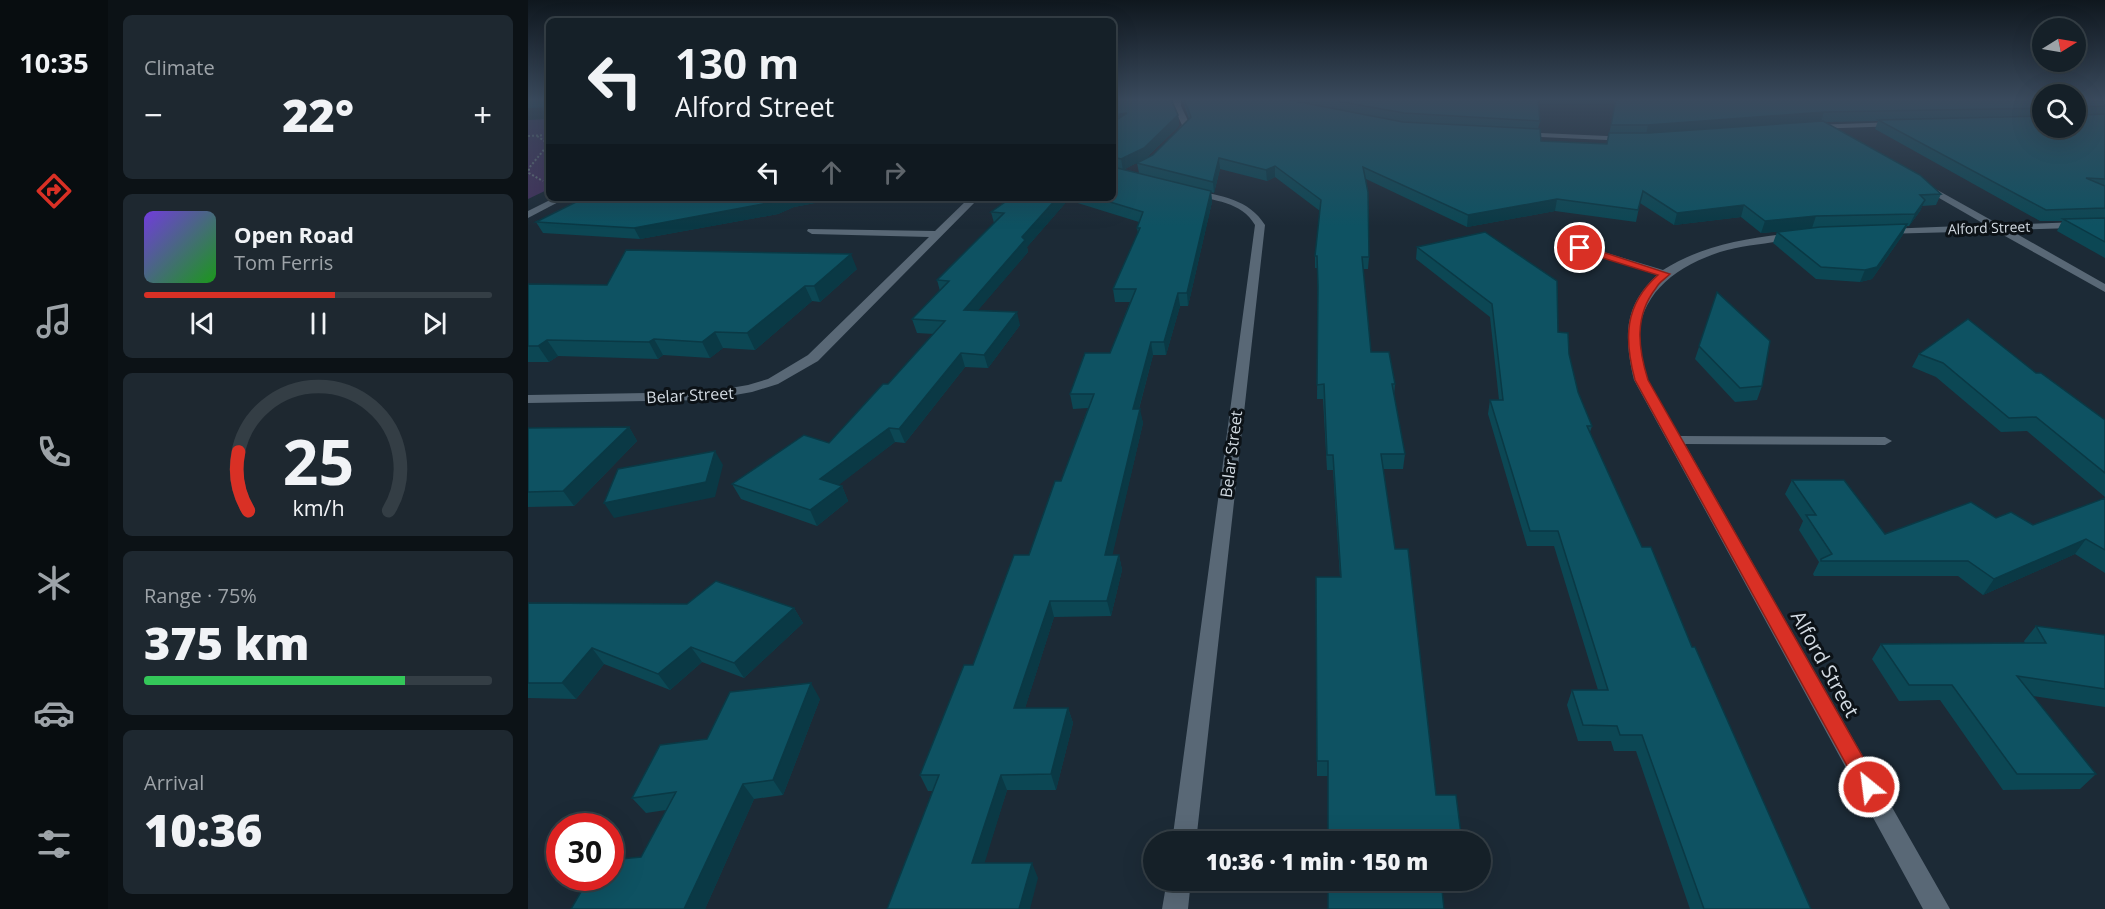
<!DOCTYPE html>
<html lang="en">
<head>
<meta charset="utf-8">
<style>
  :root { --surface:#152028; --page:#1e2830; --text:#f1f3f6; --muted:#9da3a8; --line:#343e45; --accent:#d93025 }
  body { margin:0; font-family:"Open Sans",sans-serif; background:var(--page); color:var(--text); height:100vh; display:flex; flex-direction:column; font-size:22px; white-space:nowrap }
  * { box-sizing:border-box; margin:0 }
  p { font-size:20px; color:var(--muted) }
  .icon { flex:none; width:33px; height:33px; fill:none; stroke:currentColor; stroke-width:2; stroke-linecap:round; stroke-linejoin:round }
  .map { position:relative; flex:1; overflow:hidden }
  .drawer { display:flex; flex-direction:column; gap:15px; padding:15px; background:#0c1216; width:420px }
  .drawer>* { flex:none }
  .hud { position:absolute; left:18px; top:18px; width:570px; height:183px; border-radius:9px; box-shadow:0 6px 24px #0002,0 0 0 2px var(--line); background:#152028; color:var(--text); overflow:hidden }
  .needle { width:39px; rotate:79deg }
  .fabs { position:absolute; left:1504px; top:18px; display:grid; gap:12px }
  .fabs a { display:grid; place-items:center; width:54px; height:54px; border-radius:50%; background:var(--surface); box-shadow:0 6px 24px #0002,0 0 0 2px var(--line); font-size:30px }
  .speed { position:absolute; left:18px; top:813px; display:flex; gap:12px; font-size:30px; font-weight:700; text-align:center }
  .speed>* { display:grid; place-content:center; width:78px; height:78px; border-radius:50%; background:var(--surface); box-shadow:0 6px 24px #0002,0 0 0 2px var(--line); line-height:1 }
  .speed .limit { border:9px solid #d22; background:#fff; color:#111 }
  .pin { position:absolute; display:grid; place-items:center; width:51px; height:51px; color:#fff; margin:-26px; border:3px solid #fff; border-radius:50%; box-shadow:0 2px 6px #0007 }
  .me { position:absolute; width:66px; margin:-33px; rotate:331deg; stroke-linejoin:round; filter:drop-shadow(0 0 4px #0008) }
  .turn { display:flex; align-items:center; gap:21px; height:126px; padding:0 30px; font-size:27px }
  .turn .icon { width:78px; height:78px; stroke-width:2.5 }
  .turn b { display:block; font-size:42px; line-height:51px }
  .lanes { display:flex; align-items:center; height:57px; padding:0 30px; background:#0003; justify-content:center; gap:30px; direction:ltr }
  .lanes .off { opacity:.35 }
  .big { font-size:45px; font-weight:800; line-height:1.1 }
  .drawer .tile { flex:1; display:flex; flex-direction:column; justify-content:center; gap:9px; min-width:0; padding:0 21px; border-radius:9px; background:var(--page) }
  .drawer .dial { align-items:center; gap:0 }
  .dial svg { height:156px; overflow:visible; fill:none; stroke:var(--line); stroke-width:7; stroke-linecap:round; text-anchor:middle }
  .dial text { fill:var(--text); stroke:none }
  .song { display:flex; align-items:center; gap:18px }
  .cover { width:72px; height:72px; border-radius:9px; background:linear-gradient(135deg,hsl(260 70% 55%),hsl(120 70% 35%)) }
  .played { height:6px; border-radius:3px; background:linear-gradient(90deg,var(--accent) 55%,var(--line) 55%) }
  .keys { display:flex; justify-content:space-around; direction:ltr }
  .heat { display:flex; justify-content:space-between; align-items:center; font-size:33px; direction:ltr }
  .charge { height:9px; border-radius:4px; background:linear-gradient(90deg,#34c759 75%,var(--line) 0) }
  .trip { position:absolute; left:615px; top:831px; width:348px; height:60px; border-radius:30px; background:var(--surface); box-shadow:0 6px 24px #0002,0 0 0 2px var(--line); font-weight:800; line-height:60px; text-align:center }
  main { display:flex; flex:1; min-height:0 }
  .dock { display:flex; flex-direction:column; width:108px; justify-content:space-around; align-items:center; background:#080d10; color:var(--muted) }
  .dock .icon { width:42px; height:42px }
  .dock .active { color:var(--accent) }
  .dock b { font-size:27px; color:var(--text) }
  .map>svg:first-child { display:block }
</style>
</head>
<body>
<main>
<nav class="dock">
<b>10:35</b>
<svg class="icon active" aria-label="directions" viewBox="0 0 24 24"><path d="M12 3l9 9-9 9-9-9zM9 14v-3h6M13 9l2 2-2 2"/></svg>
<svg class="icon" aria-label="music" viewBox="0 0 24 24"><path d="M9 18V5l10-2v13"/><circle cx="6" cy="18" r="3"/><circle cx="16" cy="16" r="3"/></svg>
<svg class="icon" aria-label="phone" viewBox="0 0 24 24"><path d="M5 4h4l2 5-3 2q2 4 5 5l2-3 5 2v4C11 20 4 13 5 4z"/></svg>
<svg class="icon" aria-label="climate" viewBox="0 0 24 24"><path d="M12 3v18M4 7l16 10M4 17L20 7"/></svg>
<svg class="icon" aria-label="car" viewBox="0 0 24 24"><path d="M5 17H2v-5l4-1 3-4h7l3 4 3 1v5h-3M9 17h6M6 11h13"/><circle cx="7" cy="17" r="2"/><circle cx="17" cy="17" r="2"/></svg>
<svg class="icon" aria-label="filters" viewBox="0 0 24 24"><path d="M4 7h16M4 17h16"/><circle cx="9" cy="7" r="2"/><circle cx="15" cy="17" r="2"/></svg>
</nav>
<section class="drawer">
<div class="tile"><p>Climate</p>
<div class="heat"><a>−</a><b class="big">22°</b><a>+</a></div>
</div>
<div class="tile">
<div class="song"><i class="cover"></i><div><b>Open Road</b><p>Tom Ferris</p></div></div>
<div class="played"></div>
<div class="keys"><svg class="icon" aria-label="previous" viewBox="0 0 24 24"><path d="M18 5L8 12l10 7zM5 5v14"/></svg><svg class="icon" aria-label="pause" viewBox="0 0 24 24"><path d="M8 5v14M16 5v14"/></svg><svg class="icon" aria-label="next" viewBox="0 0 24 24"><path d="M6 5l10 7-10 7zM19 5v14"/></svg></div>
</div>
<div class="tile dial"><svg viewBox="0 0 100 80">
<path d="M14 69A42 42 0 1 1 86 69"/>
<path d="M14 69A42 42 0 0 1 9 39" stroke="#d93025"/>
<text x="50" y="56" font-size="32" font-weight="700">25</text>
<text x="50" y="72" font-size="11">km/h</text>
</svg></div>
<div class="tile"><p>Range · 75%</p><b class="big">375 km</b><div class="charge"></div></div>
<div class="tile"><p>Arrival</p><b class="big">10:36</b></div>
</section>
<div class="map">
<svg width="1577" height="909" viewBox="0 0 1577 909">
  <rect width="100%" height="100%" fill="#1c2a36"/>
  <path fill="#44325d" d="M21,119V189L0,199V120Z"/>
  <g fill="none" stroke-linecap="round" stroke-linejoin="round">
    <g stroke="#69747e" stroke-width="2" stroke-dasharray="2 2" stroke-linecap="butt">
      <path d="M0,136L21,135"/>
      <path d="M9,136L18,142L19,146L1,168V173L15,181"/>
    </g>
    <g fill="#596876" fill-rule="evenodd">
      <path d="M645,99H653V106L662,125L647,140L643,138L654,125L645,106Z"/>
      <path d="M1367,122H1370V126L1286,129L1282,127L1286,125Z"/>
      <path d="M993,132L1101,137L1105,139L1101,141L990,136V132Z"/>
      <path d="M1395,182L1472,225L1577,221V227L1482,230L1577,284V292L1468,231L1354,234L1353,232L1358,229L1458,225L1392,187V183Z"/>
      <path d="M665,190C693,196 721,199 737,225L668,842H644L727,225C714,202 685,200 662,195V191Z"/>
      <path d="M26,198H38L0,218V211Z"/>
      <path d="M441,198H451L290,361L250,384L224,392L179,400L0,403V395L179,392L220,385L240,379L280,355L401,237L284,234L279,231L280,229L407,231Z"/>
      <path d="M1265,233L1270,236L1269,238C1243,244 1217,244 1192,252C1131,272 1093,314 1120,380C1127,399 1141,417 1152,436L1357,437L1364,441L1357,445L1157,444L1422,909H1395L1106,380C1096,338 1095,306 1129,275L1047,248L1056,246L1135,270C1174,245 1220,238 1265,233Z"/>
      <path d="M639,880H663L660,909H634Z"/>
    </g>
  </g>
  <g fill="#0c4754">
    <path d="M0,99H21V107L0,108Z"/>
    <path d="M585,99L650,115L651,125L649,128L618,158L595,170L611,173L609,163L625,155L661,119L654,99H1010L1012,121L1010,129L1013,141L1079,144L1088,101L1080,99H1515V128L1548,99H1577V258L1529,231L1534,221H1512L1347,129L1350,121L1297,122L1413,194L1408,205L1394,206L1392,211L1381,226H1379L1374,236L1344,279L1332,282L1288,279L1245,243L1249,232L1257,231L1233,233L1213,217L1146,225L1112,203L1108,222L1027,211L939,227L838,179L841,257L840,269H835L843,352L867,384L866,396L877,454L875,469H855L867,549L908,795L934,842L800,776H789L788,577H812L805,470H799L795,399H789L790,296L789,268H787V256L792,211L747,177L739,181L692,169L686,193L683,192L684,202L660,306H652L638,355H625L611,409L615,423L584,555H591L594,570L583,616L526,617L497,708H540L545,723L528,790H479L456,863L510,878L359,909L405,791H400L392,775L445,665L501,555L533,481L560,408L545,409L542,394L582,353L602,302H587L585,289L610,233L609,228L611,222L540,200L499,247L500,252L450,310L492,325L460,368L437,367L377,443L367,442L310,485L314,486L320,501L289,526L213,499L204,484L301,443L360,384L406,334L389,333L384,319L412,291L409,280L466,223L463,212L483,198H585Z"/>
    <path d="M56,198H313L266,207L250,214L112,239L15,233L8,222Z"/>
    <path d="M889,247L1030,332L1041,354L1050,392L1064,426L1062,432L1114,547L1164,647L1283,909H1162L1108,751H1086L1083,741H1050L1039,705L1044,690H1070L1026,546H999L960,414L962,400H971L962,317L888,259Z"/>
    <path d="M329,269L292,302L284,301L227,350L195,348L182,358L135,355L130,359L30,356L21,362H0V284L79,285Z"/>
    <path d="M1189,292L1234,386L1229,400L1207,402L1167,359Z"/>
    <path d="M1391,354L1508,373L1577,420V497L1499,431L1473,432L1408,377L1384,367Z"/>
    <path d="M101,427L109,441L46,506L0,507V428Z"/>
    <path d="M1264,480L1357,534L1468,518L1505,525L1577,498V573L1547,554L1455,595L1430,576H1286L1285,574L1291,562L1271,530L1275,521L1257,494Z"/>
    <path d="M0,603L266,608L275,623L216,678L174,662L142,690L76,664L48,699L0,698Z"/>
    <path d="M1508,626L1577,635V707L1505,696L1568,774L1552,789L1475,790L1412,700L1371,701L1344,659L1353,644L1497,643L1496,641Z"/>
    <path d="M292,699L255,795L226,799L177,909L113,857L138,810L118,813L104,798L179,739Z"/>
  </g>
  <g fill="#0a3945">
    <path d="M1296,112L1293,122L1118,135L1120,125Z"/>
    <path d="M599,113L585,124V115Z"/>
    <path d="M650,115L651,125L649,128L618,158L595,170L593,159Z"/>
    <path d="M691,158L692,169L686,193L685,182Z"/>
    <path d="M747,166V177L739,181L738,170Z"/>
    <path d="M683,191L684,202L660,306L659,293Z"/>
    <path d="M256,198H313L266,207L250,214L112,239L106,228Z"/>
    <path d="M529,198H539L540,200L499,247L500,252L439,323L436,310L494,237Z"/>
    <path d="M1029,199L1027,211L939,227L940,215Z"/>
    <path d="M1397,200L1392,211L1381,226L1387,214Z"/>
    <path d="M1216,205L1213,217L1146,225L1149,213Z"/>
    <path d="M1288,216L1284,228L1233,233L1237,221Z"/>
    <path d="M1379,224L1374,236L1344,279L1332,282L1337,270Z"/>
    <path d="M323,254L329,269L292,302L286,286Z"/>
    <path d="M277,286L284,301L227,350L219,333Z"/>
    <path d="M650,293L652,306L638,355L636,342Z"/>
    <path d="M489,312L492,325L460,368L456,355Z"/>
    <path d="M187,332L195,348L182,358L174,342Z"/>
    <path d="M126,339L135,355L130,359L121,342Z"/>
    <path d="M19,340L30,356L21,362L10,346Z"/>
    <path d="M623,342L625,355L607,423L605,409Z"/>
    <path d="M433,353L437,367L377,443L371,429Z"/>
    <path d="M612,409L615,423L581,570L577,555Z"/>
    <path d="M101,427L109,441L46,506L35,491Z"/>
    <path d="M361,428L367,442L299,494L292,479Z"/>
    <path d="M187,451L195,465L187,497L86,518L76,503Z"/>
    <path d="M314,486L320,501L289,526L282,510Z"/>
    <path d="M1558,539L1547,554L1455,595L1466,579Z"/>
    <path d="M591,555L594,570L583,616L579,601Z"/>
    <path d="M522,601L526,617L492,724L486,708Z"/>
    <path d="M266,608L275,623L216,678L206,663Z"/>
    <path d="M163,647L174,662L142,690L130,674Z"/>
    <path d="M64,648L76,664L48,699L34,683Z"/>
    <path d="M283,683L292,699L255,795L245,780Z"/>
    <path d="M540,708L545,723L528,790L523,774Z"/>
    <path d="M473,775L479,790L452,878L444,863Z"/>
    <path d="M215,784L226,799L177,909H156Z"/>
    <path d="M504,863L510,878L502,909H491Z"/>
  </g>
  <g fill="#0e5262" stroke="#0a3945" stroke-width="1.5">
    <path d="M585,99H643L650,115L616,148L593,159L585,157V122L599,113L585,115Z"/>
    <path d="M656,99H756L875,122L1012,129L1013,141L1079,144L1081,133H1121L1295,121L1392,175L1413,194L1392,195L1397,200L1387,214L1288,216L1237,221L1216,205L1149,213L1115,191L1110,210L1029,199L940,215L835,167L840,192L841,257H834L843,352H861L867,384H864L877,454H853L867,549H880L908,795H928L934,842H800V761H789L788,577H813L805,455H799L796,384L789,385L790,286L789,256H787L793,200L747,166L738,170L691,158L685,182L609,163L625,155L663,117Z"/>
    <path d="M798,99H1010L1012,121L876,113Z"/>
    <path d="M1088,99H1515V108L1296,112L1120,125H1083Z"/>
    <path d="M1548,99H1577V106L1551,107L1553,115L1577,114V179L1558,178L1577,186V208L1518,210L1350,120L1515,116V128H1548Z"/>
    <path d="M585,167L683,191L659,293H650L636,342H623L605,409H612L577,555H591L579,601H522L486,708H540L523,774L473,775L444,863H504L491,909H359L411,775H392L436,665H445L486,555H501L527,481H533L566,394H542L557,353H582L608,289H585L612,228H609L615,212L569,198H585Z"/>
    <path d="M56,198H256L245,202L106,228L8,222Z"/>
    <path d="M483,198H529L494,237L497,240L436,310L489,312L456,355L433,353L371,429L361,428L292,479L314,486L282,510L204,484L276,435L301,443L355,384H360L417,321L384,319L421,281L409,280L476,213L463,212Z"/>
    <path d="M1577,218V242L1535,219Z"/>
    <path d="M1379,224L1349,267L1337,270L1293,267L1249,232L1292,227Z"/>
    <path d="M957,232L1029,281L1030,332L1040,333L1041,354L1050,392L1064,426H1059L1114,547H1123L1164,647H1167L1283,909H1176L1114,735H1092L1089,726L1055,725L1044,690H1080L1030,531H1002L962,400H975L964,304L889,247Z"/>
    <path d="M98,250L323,254L286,286H277L219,333L187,332L174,342L126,339L121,342L19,340L10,346H0V284L79,285Z"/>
    <path d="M1189,292L1242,341L1234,386L1212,388L1171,346Z"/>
    <path d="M1440,319L1508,373H1513L1577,420V473L1508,417L1481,418L1415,363L1391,354Z"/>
    <path d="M101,427L35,491L0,492V428Z"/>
    <path d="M187,451L178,482L76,503L90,469Z"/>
    <path d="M1264,480H1316L1357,534L1443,502L1468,518L1483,512L1505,525L1577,498V550L1558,539L1466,579L1440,561H1293V559L1304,554L1278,515H1288Z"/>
    <path d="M188,581L266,608L206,663L163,647L130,674L64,648L34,683H0V603L159,604Z"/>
    <path d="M1508,626L1577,635V689L1489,676L1568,774H1489L1424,685H1381L1353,644L1518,643Z"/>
    <path d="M283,683L245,780L215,784L156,909H43L61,878H82V860L113,857L148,792L104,798L132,745L179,739L202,692Z"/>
    <path d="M800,880H913L916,909H800Z"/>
  </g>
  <linearGradient id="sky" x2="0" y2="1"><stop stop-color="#0f171e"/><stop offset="0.44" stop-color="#3a4a5d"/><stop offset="1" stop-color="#3a4a5d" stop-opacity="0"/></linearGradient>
  <rect width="1577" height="226" fill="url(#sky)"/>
  <path fill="#d93025" stroke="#8d1f18" stroke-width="1.5" d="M1049,246H1056L1142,274C1137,279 1131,282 1128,288C1106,316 1110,348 1120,380L1348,780L1351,787L1348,793L1341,796L1334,793L1107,380C1096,339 1096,305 1130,275L1049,250Z"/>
  <g text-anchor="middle" stroke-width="6" stroke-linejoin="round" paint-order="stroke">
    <g font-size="14" fill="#d3dbe3" stroke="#0c1217">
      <text transform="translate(1461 228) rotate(-2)" y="5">Alford Street</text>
    </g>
    <g font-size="16" fill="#d3dbe3" stroke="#0c1217">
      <text transform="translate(162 395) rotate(-3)" y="6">Belar Street</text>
      <text transform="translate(703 454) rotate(-83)" y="6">Belar Street</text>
    </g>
    <g font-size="20" fill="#d3dbe3" stroke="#0c1217">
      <text transform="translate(1297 664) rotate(61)" y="7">Alford Street</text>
    </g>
  </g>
</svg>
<div class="fabs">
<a><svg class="needle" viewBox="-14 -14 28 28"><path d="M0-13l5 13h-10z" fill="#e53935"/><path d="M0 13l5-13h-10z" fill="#9da3a8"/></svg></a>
<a><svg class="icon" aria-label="search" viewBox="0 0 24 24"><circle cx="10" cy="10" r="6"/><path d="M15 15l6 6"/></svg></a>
</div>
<div class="speed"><div class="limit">30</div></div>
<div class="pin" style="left:1052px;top:248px;background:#d93025"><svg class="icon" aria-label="arrive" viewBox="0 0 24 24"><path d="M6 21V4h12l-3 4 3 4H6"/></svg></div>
<svg class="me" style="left:1341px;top:787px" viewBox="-20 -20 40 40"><circle r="17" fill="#d93025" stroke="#fff" stroke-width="3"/><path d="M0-11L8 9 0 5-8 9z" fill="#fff"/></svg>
<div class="trip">10:36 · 1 min · 150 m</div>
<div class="hud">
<div class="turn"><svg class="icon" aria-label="left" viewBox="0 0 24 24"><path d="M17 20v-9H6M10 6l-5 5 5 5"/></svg><div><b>130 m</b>Alford Street</div></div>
<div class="lanes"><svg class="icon" aria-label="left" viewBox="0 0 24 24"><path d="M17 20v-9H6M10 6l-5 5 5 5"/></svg><svg class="icon off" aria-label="ahead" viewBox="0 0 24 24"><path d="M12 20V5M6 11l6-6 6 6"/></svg><svg class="icon off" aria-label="right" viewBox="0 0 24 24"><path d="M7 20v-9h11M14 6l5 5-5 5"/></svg></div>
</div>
</div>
</main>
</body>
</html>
